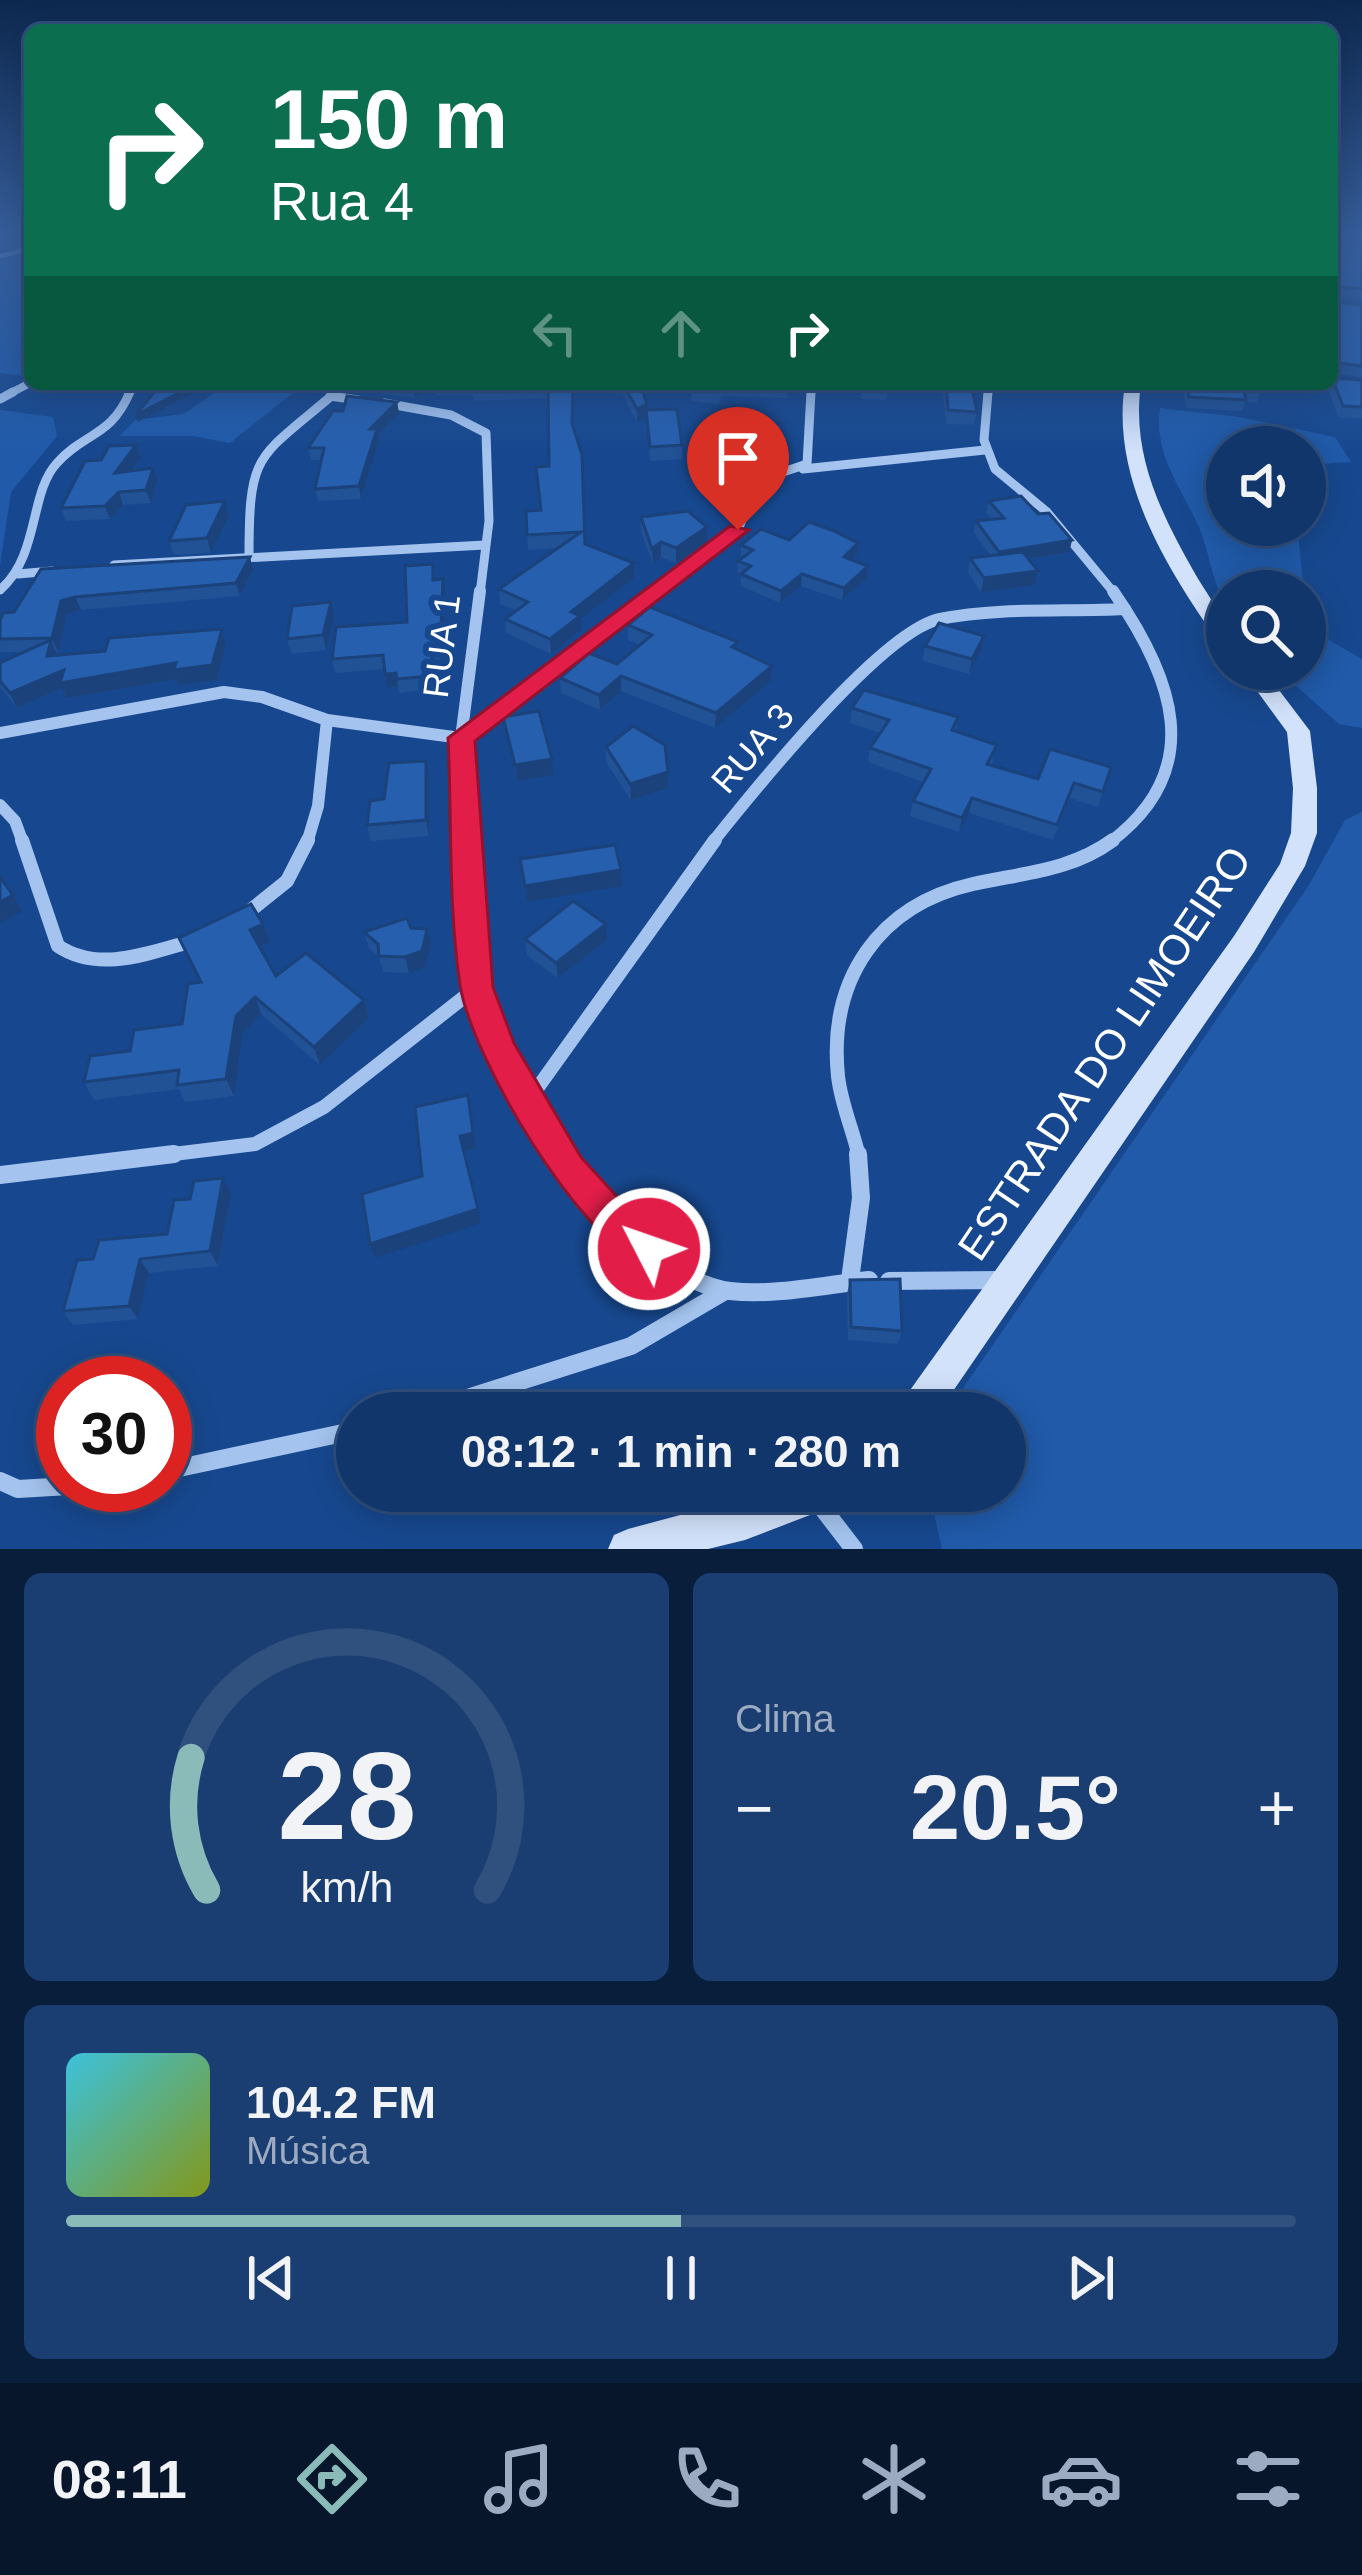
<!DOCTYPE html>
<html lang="pt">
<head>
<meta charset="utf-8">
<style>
  :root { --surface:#11366b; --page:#1a3e71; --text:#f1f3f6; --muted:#9cabc1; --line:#30507e; --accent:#8bbbb9 }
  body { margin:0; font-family:Helvetica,sans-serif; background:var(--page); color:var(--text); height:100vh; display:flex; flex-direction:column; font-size:45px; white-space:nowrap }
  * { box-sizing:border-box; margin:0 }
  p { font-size:39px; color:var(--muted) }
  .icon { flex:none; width:66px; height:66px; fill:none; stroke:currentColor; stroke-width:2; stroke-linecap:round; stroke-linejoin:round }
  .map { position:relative; height:1549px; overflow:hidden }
  .panel { display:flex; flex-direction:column; gap:24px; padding:24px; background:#091e3b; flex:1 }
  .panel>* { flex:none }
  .banner { position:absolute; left:24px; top:24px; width:1314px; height:366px; border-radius:18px; box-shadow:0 6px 30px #0003,0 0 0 3px var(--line); background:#0b6e4f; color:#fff; overflow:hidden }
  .tools { position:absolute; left:1206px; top:426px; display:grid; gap:24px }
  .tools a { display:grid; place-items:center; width:120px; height:120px; border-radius:50%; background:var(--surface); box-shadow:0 6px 30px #0003,0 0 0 3px var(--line); font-size:60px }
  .speed { position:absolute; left:36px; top:1356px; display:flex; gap:24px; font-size:60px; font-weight:700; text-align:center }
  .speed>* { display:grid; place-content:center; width:156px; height:156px; border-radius:50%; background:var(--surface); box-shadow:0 6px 30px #0003,0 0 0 3px var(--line); line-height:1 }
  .speed .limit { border:18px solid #d22; background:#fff; color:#111 }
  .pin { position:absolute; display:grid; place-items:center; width:102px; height:102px; color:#fff; margin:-123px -51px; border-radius:50% 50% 50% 0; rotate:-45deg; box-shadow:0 0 12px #0007 }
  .pin .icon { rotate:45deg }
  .me { position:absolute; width:132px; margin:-66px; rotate:311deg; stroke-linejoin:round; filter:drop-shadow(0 0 9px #0008) }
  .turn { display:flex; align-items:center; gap:42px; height:252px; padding:0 48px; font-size:54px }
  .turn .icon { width:156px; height:156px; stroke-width:2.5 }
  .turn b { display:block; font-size:84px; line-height:102px }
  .lanes { display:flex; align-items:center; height:114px; padding:0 48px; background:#0003; justify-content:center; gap:60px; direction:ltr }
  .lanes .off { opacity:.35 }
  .big { font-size:90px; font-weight:800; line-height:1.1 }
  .panel .tile { flex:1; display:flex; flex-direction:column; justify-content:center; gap:18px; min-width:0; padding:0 42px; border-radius:18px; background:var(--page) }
  .panel .dial { align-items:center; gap:0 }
  .dial svg { height:312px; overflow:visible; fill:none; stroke:var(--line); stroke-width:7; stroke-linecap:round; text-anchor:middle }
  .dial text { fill:var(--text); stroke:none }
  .song { display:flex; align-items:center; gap:36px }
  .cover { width:144px; height:144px; border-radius:18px; background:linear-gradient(135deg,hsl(190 70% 55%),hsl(70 70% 35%)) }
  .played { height:12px; border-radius:6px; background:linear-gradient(90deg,var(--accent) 50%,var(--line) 50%) }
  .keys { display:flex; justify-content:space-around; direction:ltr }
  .heat { display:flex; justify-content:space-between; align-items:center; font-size:66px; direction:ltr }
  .panel .tiles { flex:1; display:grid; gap:24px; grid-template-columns:1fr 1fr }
  .tile:last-child { grid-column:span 2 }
  .trip { position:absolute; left:336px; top:1392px; width:690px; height:120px; border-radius:60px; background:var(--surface); box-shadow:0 6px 30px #0003,0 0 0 3px var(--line); font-weight:800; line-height:120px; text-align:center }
  .menu { display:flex; height:192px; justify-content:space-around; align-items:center; background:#07162b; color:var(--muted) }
  .menu .icon { width:84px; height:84px }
  .menu .current { color:var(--accent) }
  .menu b { font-size:54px; color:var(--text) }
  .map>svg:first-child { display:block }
</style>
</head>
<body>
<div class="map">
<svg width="1362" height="1549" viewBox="0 0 1362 1549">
  <rect width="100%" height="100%" fill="#17488f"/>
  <g fill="#205aa9">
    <path d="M30,254V377L0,373V261Z"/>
    <path d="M227,384H304L230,443L193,436H120L135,420L184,414Z"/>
    <path d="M1160,408L1239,417L1335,437L1351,462L1305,465V447H1227V525H1291L1298,534L1304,591H1227V608C1213,584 1211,561 1202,535C1185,491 1153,458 1160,408Z"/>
    <path d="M0,410L53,417L57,436L11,492L0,566Z"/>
    <path d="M1305,592L1329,640L1362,659V728L1339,724L1277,669H1305Z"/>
    <path d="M1362,812V1549H942L929,1491H1005V1413H946L1309,885L1345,820Z"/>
  </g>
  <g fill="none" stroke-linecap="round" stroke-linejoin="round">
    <path stroke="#96bef2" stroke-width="4.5" d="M0,256L30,249"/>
    <g stroke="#a4c4ef" stroke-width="8">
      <path d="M132,385L211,384"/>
      <path d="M7,395L30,383"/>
      <path d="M128,395L133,384"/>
      <path d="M332,395L345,384"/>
      <path d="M811,395L812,384"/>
      <path d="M988,395V384"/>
    </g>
    <g stroke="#a4c4ef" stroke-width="9">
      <path d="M988,392L984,440L995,469L1047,512L1115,594"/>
      <path d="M330,396L358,400"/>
      <path d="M0,399L13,392"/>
      <path d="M384,403L451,415L486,433L489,521L480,594"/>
      <path d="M803,469L985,450"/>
      <path d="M750,483L807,464L811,392"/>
      <path d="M249,557C249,449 257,460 336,392"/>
      <path d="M114,565L485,545"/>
      <path d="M18,574L52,571"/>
      <path d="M0,590C40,555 29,493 57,463C86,431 110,438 130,392"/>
      <path d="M653,594L738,530L752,494L719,436"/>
    </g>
    <g stroke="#a4c4ef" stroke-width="12">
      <path d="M0,733L224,692L262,697L327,720L461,738L657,591"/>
      <path d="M0,805L15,821L23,843"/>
      <path d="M307,843L318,806L327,720"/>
      <path d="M468,843L461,738L480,591"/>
      <path d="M712,843C752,793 881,631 940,619C998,607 1066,612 1125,609"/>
      <path d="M1109,843C1209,769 1172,676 1113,591"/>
    </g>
    <g stroke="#a4c4ef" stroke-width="14">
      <path d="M22,840L58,946C100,974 151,952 196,940"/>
      <path d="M468,840L477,987L499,1048L561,1157"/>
      <path d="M241,918L287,881L308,840"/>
      <path d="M531,1097L715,840"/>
      <path d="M149,1157L255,1144L324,1107L477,987"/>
      <path d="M859,1157C853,1130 841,1104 838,1076C828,979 879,905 973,884C1022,873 1071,871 1113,840"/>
    </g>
    <g stroke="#a4c4ef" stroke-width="18">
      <path d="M559,1154C588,1204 671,1284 730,1291C775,1296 824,1285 869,1280"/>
      <path d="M0,1175L174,1154"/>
      <path d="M850,1280L861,1198L858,1154"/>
      <path d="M889,1281L1001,1280"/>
      <path d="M420,1413L631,1346L725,1291"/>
      <path d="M165,1471L357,1430"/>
      <path d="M0,1481L18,1489L86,1485"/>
      <path d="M814,1497L854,1549"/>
    </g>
    <g fill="#d2e2fb" fill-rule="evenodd">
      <path d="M1125,384H1141C1131,452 1160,512 1193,570C1207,596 1227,616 1227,645L1220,644C1167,570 1110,477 1125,384Z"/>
      <path d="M1241,669H1263L1310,731L1317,788V833L1305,866L1254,952L938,1413H897L903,1400L1234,936L1280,864L1291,833L1293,788L1287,732Z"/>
      <path d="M770,1491H841L836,1505L745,1540L708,1549H608L614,1535L628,1529Z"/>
    </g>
  </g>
  <g fill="#215296">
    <path d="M1332,243L1362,246V300L1333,297Z"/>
    <path d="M1332,302L1362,305V377L1332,374Z"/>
    <path d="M1332,378L1362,380V419L1338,417L1328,389L1330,384H1332Z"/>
    <path d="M353,384H428L415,398L355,390Z"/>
    <path d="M435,384H574L573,426L585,544L634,563V578L581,619V630L551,654L506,633L505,619L516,610L500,604L499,589L558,548L528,550L526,511L541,510L549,466V398L474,401L473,395H436Z"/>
    <path d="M610,384H640L647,410L682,445V459L650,461L647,417L637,422L622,393L614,394Z"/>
    <path d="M693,384H788L787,398L722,396L718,404L691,401Z"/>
    <path d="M861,384H894L893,387H888L886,400L861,399Z"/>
    <path d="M937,384H971L977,412L974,425L946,424L942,386Z"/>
    <path d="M1182,384H1259L1261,391L1257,402H1245L1242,411L1186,408Z"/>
    <path d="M397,402L399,414L378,435L379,441L361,499L318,501L315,489L321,460H311L308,448L343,411Z"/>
    <path d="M136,445L141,458L130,471L157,481L151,503L123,505L110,519L66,521L61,508L101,460Z"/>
    <path d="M225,501L229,515L211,553L174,555L169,541Z"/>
    <path d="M989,501L1038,514L1072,540L1069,552L1029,559L1038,571L1035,585L981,592L968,573L970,558L991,556L974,533L976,521L992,519L986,513Z"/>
    <path d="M641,517L707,527V542L676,563L661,557L653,564L641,532Z"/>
    <path d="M789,540L857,555L852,560L868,566L867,578L842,600L801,586L780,603L741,586V575L738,573V561L743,558L741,557V545Z"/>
    <path d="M41,569L253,570L240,596L81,610L67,614L58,652H56L57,655L105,651L222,629L226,644L217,680L179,685L177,679L67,698L62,688L17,708L0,687V663L24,652H0V621L14,612Z"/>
    <path d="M443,579L445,593L442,665L434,666V689L399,693L398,686L388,688L385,669L335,673L332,659L407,622L435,580Z"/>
    <path d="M334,617L326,650L292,654L287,639Z"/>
    <path d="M628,625L738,649L771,681L715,728L621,691L600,710L561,693L560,678L617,664L640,645L628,640Z"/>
    <path d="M984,636L981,651L969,674L923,661L925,646Z"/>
    <path d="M852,708L958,717L956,731L994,760L991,765L1038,779L1111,767L1098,807L1069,798L1053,840L969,813L959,832L910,816L913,801L923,782L868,762L870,748L880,733L850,723Z"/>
    <path d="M503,717L552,759L554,775L517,781Z"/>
    <path d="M606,747L668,788L631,800L606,762Z"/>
    <path d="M429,777V836L371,841L367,825Z"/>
    <path d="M411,928L431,944L425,967L409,973L383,972L379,957L369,948L364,932Z"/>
    <path d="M179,938L270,942L259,947L276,976L364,1000L369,1018L320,1065L261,1014L243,1034L234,1096L185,1102L179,1089L94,1100L84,1082L130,1051L182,1024L200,982Z"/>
    <path d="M525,939L607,940L558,978L527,955Z"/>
    <path d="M231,1193L218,1266L149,1273L138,1319L73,1325L63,1311L93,1259L167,1234Z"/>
    <path d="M850,1280L902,1331L898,1344L848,1340L847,1294Z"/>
  </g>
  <g fill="#1b427a">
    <path d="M415,384H428L415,398L413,386Z"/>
    <path d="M192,386L194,392L138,422L136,415Z"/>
    <path d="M397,402L399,414L378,435L379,441L361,499L359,486L370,429Z"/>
    <path d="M647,404L648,417L637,422V409Z"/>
    <path d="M136,445L141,458L119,486L115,473Z"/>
    <path d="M153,468L157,481L151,503L146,490Z"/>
    <path d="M119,492L123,505L110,519L105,506Z"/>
    <path d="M225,501L229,515L211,553L207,538Z"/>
    <path d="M707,527V542L676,563V548Z"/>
    <path d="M1072,540L1069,552L997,564L999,552Z"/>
    <path d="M661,542V557L653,564L652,549Z"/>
    <path d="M858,543L857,555L842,569L844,557Z"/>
    <path d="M250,557L253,570L240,596L236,583Z"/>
    <path d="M634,563V578L581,619V630L551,654L550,639L571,612Z"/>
    <path d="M868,566L867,578L842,600L844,588Z"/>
    <path d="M1038,571L1035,585L981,592L984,578Z"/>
    <path d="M802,574L801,586L780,603L781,591Z"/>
    <path d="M443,579L445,593L442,665L440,652Z"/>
    <path d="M75,597L81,610L67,614L58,652L52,638L61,601Z"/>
    <path d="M331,602L334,617L326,650L323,635Z"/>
    <path d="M222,629L226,644L217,680L179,685L177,679L67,698L62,688L17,708L10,693L64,670Z"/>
    <path d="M984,636L981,651L969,674L972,659Z"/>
    <path d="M51,640L57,655L47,656Z"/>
    <path d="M772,666L771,681L715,728L716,713Z"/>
    <path d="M396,673L398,686L388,688L385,674Z"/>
    <path d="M621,676V691L600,710L599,695Z"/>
    <path d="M552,759L554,775L517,781L515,765Z"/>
    <path d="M426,761L429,777V836L426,820Z"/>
    <path d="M668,772V788L631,800L630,784Z"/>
    <path d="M972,798L969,813L959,832L962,818Z"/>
    <path d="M621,870L622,886L527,902L525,886Z"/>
    <path d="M13,895L22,911L0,923V902Z"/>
    <path d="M263,924L270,942L256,948L250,930Z"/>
    <path d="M606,924L607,940L558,978L556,963Z"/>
    <path d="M427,929L431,944L425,967L409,973L405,957Z"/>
    <path d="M255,997L261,1014L243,1034L234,1096L226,1079L236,1016Z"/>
    <path d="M364,1000L369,1018L320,1065L314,1047Z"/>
    <path d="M468,1095L476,1148L463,1151L460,1136Z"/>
    <path d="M223,1178L231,1193L218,1266L210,1251Z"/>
    <path d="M478,1209L481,1223L375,1258L370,1244Z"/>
    <path d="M140,1259L149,1273L138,1319L129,1306Z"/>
  </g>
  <g fill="#265fae" stroke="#1b427a" stroke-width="3">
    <path d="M1332,243L1362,246V289L1337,286L1332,290Z"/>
    <path d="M1332,302L1362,305V366L1337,363L1332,366Z"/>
    <path d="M1332,378L1362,380V407L1343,406Z"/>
    <path d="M473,384H573L572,423L582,455L585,544L634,563L571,612L580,616L550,639L505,619L528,602L499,589L581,532L527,535L526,511L541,510L536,467L549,466L548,385L473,388Z"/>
    <path d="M623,384H640L647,404L637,409Z"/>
    <path d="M693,384H788V386L723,385L719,392L691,389Z"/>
    <path d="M862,384H887L888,386H862Z"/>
    <path d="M946,384H971L977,412L948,410Z"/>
    <path d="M1187,384H1259L1261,391H1244L1246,400L1189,397Z"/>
    <path d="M159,386H192L136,415Z"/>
    <path d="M347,396L397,402L370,429H377L359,486L315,489L324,448H308L333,411H343Z"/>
    <path d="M677,409L682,445L650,447L646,410Z"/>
    <path d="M136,445L115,473L153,468L146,490L119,492L105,506L61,508L85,461L101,460L109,446Z"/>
    <path d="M1021,496L1038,514L1049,513L1072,540L999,552L976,521L1004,518L989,501Z"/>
    <path d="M225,501L207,538L169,541L186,505Z"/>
    <path d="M688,511L707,527L676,548L661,542L652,549L641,517Z"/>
    <path d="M809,522L834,531L858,543L844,557L868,566L844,588L802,574L781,591L741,574L751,566L738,561L753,550L741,545L761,529L789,540Z"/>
    <path d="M1023,552L1038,571L984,578L970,558Z"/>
    <path d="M250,557L236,583L75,597L61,601L52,638L0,639V621L3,613L14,612L41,569Z"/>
    <path d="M433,564V580L443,579L440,652H432V676L397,679L396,673L385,674L383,655L332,659L336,627L407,622L405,566Z"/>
    <path d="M331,602L323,635L287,639L292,606Z"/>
    <path d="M650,607L738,642L732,647L772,666L716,713L621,676L599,695L560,678L589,653L617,664L652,635L628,625Z"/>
    <path d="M939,623L984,636L972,659L925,646Z"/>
    <path d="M222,629L212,665L174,670L176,663L60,683L64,670L10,693L0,681V663L51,640L47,656L105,651L109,638Z"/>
    <path d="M864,690L958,717L952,730L997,745L987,764L1038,779L1050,749L1111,767L1103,792L1074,783L1057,825L972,798L962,818L913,801L931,769L870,748L889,720L852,708Z"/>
    <path d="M539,711L552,759L515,765L503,717Z"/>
    <path d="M633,726L665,745L668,772L630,784L606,747Z"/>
    <path d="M426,761V820L367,825L370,801L384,799L389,763Z"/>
    <path d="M615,845L621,870L525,886L520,859Z"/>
    <path d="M0,877L13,895L0,902Z"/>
    <path d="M573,901L606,924L556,963L525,939Z"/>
    <path d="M251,904L263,924L250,930L276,976L306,953L364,1000L314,1047L255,997L236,1016L226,1079L177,1085L179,1070L84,1082L90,1056L130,1051L134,1030L182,1024L188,984L201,982L179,938Z"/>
    <path d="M407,918L411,928L427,929L422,951L405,957L379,956L378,944L364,932Z"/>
    <path d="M468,1095L473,1133L460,1136L478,1209L370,1244L362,1194L422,1176L415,1107Z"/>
    <path d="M223,1178L210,1251L140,1259L129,1306L63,1311L77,1260L93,1259L99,1240L167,1234L174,1200L190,1199L194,1181Z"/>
    <path d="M900,1279L902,1331L851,1327L850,1280Z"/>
  </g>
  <linearGradient id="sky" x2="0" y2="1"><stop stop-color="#0d284f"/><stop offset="0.52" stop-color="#365e9b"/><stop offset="1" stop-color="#365e9b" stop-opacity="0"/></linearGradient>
  <rect width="1362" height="452" fill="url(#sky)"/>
  <path fill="#e11d48" stroke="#92132f" stroke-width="3" d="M730,526L749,530L475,741L493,987L514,1043L581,1157L632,1213L663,1236L668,1249L663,1262L649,1268C579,1240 472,1059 460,985C448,905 452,819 448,738Z"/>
  <g text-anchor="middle" stroke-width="12" stroke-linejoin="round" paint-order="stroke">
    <g font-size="36" fill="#fff" stroke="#17488f">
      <text transform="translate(441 646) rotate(-83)" y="13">RUA 1</text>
      <text transform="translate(752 748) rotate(-49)" y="13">RUA 3</text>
    </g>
    <g font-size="42" fill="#fff" stroke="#17488f">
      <text transform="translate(1104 1053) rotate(-56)" y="15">ESTRADA DO LIMOEIRO</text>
    </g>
  </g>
</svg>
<div class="tools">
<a><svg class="icon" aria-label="sound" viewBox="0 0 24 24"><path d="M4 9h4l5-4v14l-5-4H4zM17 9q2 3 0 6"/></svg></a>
<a><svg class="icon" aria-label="search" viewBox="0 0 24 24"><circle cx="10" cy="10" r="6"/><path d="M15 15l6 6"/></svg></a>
</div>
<div class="speed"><div class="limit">30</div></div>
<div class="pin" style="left:738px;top:530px;background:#d93025"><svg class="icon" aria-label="arrive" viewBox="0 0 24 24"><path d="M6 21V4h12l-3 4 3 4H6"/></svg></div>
<svg class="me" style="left:649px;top:1249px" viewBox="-20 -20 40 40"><circle r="17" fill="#e11d48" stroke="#fff" stroke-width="3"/><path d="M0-11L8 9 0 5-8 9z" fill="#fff"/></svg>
<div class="trip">08:12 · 1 min · 280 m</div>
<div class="banner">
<div class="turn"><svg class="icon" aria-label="right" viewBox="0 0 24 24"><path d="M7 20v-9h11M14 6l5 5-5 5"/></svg><div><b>150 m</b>Rua 4</div></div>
<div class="lanes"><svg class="icon off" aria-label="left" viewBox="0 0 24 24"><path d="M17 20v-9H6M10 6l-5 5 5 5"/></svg><svg class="icon off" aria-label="ahead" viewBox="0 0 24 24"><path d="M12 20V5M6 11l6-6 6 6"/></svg><svg class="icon" aria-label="right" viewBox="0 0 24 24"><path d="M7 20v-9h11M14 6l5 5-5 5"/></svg></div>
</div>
</div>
<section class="panel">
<div class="tiles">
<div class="tile dial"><svg viewBox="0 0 100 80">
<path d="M14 69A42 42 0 1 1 86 69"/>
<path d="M14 69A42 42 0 0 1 10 35" stroke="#8bbbb9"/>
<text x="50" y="56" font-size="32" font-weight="700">28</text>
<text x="50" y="72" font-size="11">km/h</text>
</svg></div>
<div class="tile"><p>Clima</p>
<div class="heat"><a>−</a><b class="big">20.5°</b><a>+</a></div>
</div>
<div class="tile">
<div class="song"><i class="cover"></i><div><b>104.2 FM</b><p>Música</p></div></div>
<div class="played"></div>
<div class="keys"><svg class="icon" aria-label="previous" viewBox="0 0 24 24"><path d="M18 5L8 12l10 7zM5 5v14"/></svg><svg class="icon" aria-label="pause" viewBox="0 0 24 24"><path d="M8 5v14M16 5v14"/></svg><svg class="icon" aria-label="next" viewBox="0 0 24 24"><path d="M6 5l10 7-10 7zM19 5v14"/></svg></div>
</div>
</div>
</section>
<nav class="menu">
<b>08:11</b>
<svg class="icon current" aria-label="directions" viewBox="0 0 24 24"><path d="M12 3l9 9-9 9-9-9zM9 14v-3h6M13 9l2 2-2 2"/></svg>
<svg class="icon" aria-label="music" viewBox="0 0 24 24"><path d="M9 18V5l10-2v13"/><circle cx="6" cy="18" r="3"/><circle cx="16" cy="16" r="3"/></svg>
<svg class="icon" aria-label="phone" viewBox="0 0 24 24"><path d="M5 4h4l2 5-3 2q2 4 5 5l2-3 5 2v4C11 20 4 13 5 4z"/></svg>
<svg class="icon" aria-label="climate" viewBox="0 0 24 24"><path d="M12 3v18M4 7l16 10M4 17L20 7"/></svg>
<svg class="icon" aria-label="car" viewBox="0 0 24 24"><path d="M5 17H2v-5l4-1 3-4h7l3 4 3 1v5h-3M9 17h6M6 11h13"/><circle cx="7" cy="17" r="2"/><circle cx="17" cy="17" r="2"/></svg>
<svg class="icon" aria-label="filters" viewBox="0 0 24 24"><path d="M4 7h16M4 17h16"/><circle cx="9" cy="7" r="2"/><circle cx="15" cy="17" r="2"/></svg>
</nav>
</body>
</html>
